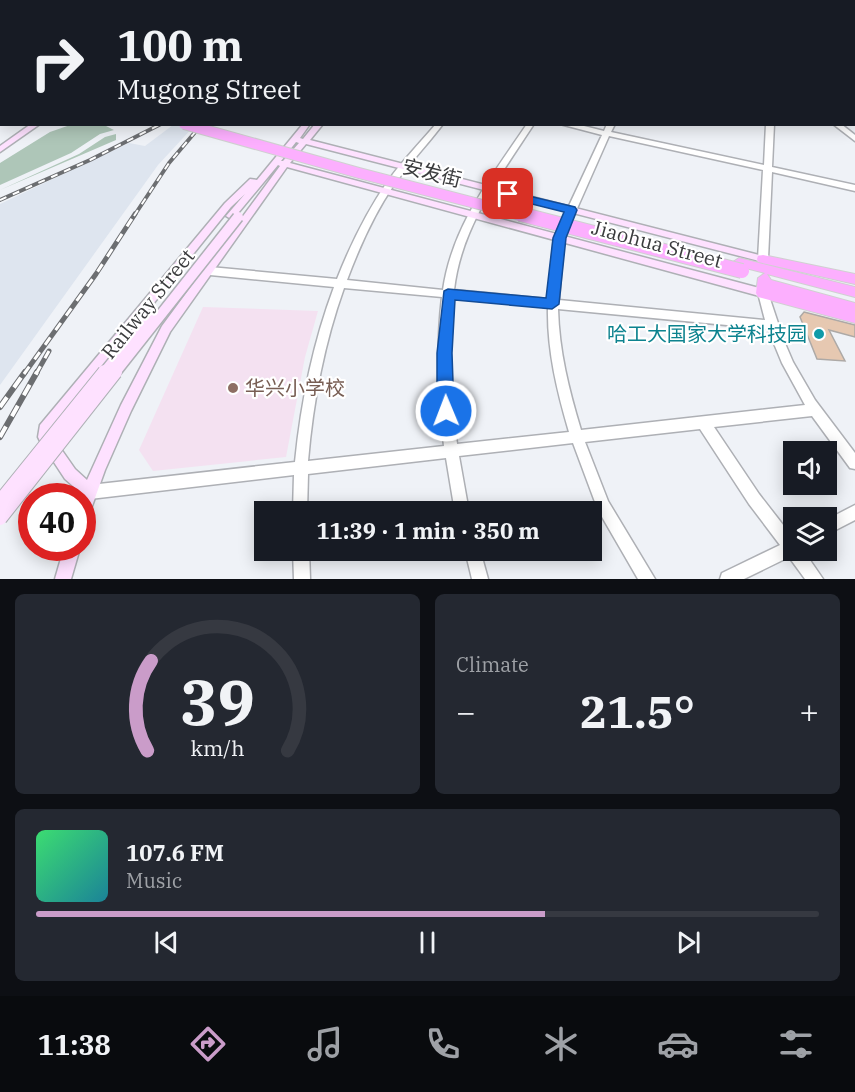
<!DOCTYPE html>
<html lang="en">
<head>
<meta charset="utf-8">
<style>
  :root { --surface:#171b24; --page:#242831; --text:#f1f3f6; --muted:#9ea1a6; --line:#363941; --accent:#ca9cc9 }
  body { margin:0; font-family:"IBM Plex Serif","Noto Sans SC",serif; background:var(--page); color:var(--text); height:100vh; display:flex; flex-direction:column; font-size:22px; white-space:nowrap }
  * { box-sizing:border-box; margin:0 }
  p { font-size:20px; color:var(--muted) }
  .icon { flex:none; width:33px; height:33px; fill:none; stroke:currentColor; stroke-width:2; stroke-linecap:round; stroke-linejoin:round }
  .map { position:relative; height:579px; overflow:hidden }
  .drawer { display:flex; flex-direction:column; gap:15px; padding:15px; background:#0d0f14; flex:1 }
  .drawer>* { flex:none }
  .top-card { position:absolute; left:0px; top:0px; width:855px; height:126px; box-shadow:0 3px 15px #0003; background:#171b24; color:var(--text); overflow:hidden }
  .fabs { position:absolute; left:783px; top:441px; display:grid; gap:12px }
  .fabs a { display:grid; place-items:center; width:54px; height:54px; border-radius:0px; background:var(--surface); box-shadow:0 3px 15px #0003; font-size:30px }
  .speed { position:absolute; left:18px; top:483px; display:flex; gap:12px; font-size:30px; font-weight:700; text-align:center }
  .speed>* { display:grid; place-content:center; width:78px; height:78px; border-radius:50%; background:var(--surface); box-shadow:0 3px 15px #0003; line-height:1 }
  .speed .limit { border:9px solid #d22; background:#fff; color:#111 }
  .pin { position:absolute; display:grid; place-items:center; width:51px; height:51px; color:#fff; margin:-26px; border-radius:12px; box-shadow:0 3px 9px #0006 }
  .me { position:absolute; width:66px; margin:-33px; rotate:359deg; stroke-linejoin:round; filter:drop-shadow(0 0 4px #0008) }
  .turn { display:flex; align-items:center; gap:21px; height:126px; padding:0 18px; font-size:27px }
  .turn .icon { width:78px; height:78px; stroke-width:2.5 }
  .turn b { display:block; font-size:42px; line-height:51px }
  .big { font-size:45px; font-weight:700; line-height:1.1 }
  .drawer .widget { flex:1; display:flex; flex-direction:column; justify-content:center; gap:9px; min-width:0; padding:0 21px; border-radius:9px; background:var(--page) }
  .drawer .dial { align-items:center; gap:0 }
  .dial svg { height:156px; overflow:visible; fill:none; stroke:var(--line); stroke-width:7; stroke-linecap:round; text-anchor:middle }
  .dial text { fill:var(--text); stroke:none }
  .song { display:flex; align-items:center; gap:18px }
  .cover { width:72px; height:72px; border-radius:9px; background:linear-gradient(135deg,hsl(140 70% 55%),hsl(190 70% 35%)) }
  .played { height:6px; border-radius:3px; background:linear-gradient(90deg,var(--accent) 65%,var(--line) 65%) }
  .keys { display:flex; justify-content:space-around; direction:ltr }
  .heat { display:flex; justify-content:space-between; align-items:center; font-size:33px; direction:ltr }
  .drawer .tiles { flex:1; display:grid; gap:15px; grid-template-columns:1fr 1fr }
  .widget:last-child { grid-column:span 2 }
  .trip { position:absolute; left:254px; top:501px; width:348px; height:60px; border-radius:0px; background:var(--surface); box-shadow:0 3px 15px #0003; font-weight:700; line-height:60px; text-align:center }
  .dock { display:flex; height:96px; justify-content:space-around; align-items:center; background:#090b0e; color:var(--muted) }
  .dock .icon { width:42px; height:42px }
  .dock .on { color:var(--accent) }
  .dock b { font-size:27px; color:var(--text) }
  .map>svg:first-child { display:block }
</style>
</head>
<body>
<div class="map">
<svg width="855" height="579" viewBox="0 0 855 579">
  <rect width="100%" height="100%" fill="#eff2f7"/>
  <path fill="#dee5ef" d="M173,125H195L158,165L0,385V204L129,143L145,146Z"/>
  <path fill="#f4e1f1" d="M203,307L318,311L305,357L286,457L153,471L139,450Z"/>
  <g fill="#aec6b8">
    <path d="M73,124L104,125L114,130L100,134L71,153L0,185V163L50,132Z"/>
    <path d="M116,134V140L0,190L79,154L105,137Z"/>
  </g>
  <path fill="#e6c8b1" stroke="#ada9a6" stroke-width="1.5" d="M804,312L855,325V337L829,330L845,361L817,359L800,317Z"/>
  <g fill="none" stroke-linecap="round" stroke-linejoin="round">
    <defs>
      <g id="minor">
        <path d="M106,0H111L109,2H104Z"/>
        <path d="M757,0L772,2H761Z"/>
        <rect x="0" y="64" width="2" height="3"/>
      </g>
      <g id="tertiary">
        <path d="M548,0H555L546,2Z"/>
        <path d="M597,0H603L597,2Z"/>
        <path d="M655,0H661L655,2Z"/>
        <path d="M677,0H683L684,2H678Z"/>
        <rect x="770" y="0" width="6" height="2"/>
        <rect x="854" y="54" width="1" height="4"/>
        <rect x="0" y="94" width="2" height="5"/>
        <path d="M436,124H443C427,145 409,164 394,185C374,214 359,248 347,280L443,290C452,226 492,176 527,124H534C500,176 461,227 454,290L548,299L554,238L602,135L560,124H576L604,131L607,124H615L611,132L764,165L766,124H774L772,167L855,185V191L772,172L768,259L763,262L758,259L763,170L609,136L564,238L559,300L765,320L758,293L763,289L767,290L784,341L793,362L815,400L855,453V469L850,468L812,416L714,427L759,494L794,539V550H803L823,579H805L789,557L744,579H720L722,573L780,545L749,504L700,429L585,442L608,501L655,579H638L598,510L573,443L459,456L469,512H455L446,458L308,474L307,512H293L294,475L90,499L85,497L83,492L85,487L90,485L295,462C301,402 313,343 334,287L210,275L205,271L210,267L337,279C350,246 367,211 388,181C402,161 420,143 436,124ZM344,288L442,297C436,347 438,396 444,446L308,461C313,402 324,344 344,288ZM453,298L548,307C547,350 557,391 569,432L457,444C451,396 447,347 453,298ZM558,309L768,329L782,363L805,405L581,430C569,390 559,351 558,309Z"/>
        <path d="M833,124H841L855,135V141Z"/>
        <path d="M855,505V520L826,535V520Z"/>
        <path d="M293,550H309L310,579H294Z"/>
        <path d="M465,550H480L488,579H472Z"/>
      </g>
      <g id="secondary">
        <path d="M229,0H235L228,2Z"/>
        <path d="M401,0H407L401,2Z"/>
        <path d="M409,0H415L409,2Z"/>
        <rect x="0" y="56" width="2" height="4"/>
        <rect x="0" y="77" width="2" height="5"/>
        <path d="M31,124H40L0,152V146Z"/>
        <path d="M303,124H310L300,138L303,139L315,124H323L310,140L763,256L768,259L763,262L306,144L290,163L763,289L768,293L763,297L287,167L170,332L131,411L105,470L87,520L82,522V494L65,479L40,441L38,437L40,425L225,203L250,179L257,180ZM296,142L299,143L283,161H281ZM278,165L280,166L162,326L121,405L87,480L75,469L52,436L51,431L231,207L245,194L226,216L231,219L234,218Z"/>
        <path d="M64,548H80L71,579H55Z"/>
      </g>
      <g id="trunk">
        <path d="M0,69L2,70V75H0Z"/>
        <path d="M763,255L855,274V284L758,262L757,259L758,256Z"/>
        <path d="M739,258L855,287V297L767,274L771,280L855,303V323L758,297L756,293L758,278L765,273L734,265L733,262Z"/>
      </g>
    </defs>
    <use href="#minor" stroke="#aeb0b5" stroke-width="2"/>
    <use href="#tertiary" stroke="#aeb0b5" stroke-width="3"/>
    <use href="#secondary" stroke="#aeb0b5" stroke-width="3"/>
    <use href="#trunk" stroke="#d0d0d1" stroke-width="2"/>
    <use href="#minor" fill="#fff" fill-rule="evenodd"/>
    <use href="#tertiary" fill="#fff" fill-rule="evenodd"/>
    <use href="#secondary" fill="#fee1ff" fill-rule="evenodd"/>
    <use href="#trunk" fill="#fcaffe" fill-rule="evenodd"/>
    <defs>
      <path id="rail-far3" d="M313,2L315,0"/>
      <g id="rail-far2">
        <path d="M0,200L90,160L161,124"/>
        <path d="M134,216L169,163L202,124"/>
      </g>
      <g id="rail-far1">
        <path d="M24,374L96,274L135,214"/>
        <path d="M36,374L49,351"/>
      </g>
      <g id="rail">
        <path d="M0,407L25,372"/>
        <path d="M0,437L37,372"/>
      </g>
    </defs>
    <use href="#rail-far3" stroke="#6c6e71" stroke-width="3"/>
    <use href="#rail-far2" stroke="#6c6e71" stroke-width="4"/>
    <use href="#rail-far1" stroke="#6c6e71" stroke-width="5"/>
    <use href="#rail" stroke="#6c6e71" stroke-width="6"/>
    <use href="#rail-far3" stroke="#fff" stroke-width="1.5" stroke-dasharray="5" stroke-linecap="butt"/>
    <use href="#rail-far2" stroke="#fff" stroke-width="2" stroke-dasharray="7" stroke-linecap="butt"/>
    <use href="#rail-far1" stroke="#fff" stroke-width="3" stroke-dasharray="9" stroke-linecap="butt"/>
    <use href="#rail" stroke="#fff" stroke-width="4" stroke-dasharray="12" stroke-linecap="butt"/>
    <defs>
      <g id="secondary-bridge-far1">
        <path d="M103,374L150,316"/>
        <path d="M114,374L238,217"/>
      </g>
      <g id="secondary-bridge">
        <path d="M0,502L105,372"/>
        <path d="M0,518L115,372"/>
      </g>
      <path id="trunk-bridge-far1" d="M184,124L359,173L525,216"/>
      <path id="trunk-bridge" d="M520,214L742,271"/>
    </defs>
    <use href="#secondary-bridge-far1" stroke="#aeb0b5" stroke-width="13" stroke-linecap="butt"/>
    <use href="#secondary-bridge" stroke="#aeb0b5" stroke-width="16" stroke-linecap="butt"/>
    <use href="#trunk-bridge-far1" stroke="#d0d0d1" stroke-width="12" stroke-linecap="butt"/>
    <use href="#trunk-bridge" stroke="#d0d0d1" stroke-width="16" stroke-linecap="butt"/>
    <use href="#secondary-bridge-far1" stroke="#fee1ff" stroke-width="10"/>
    <use href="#secondary-bridge" stroke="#fee1ff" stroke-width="14"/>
    <use href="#trunk-bridge-far1" stroke="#fcaffe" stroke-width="10"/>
    <use href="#trunk-bridge" stroke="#fcaffe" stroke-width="14"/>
  </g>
  <path fill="#1a73e8" stroke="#114b97" stroke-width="1.5" d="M508,191L575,207L577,210L566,238L559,304L552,309L455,300L452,353L454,411L451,416L446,419L440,416L437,411V353L444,291L448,289L546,298L553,238L564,212L504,197L503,194Z"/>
  <circle fill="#0f9aa8" stroke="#fff" stroke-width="2" cx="819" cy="334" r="6"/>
  <circle fill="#8d6e63" stroke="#fff" stroke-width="2" cx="233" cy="388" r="6"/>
  <g text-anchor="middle" stroke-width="4.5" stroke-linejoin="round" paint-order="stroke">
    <g font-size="20" fill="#3b3c3e" stroke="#fff">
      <text transform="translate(432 173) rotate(14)" y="7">安发街</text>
      <text transform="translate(657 244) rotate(15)" y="7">Jiaohua Street</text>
      <text transform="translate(148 304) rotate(-51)" y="7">Railway Street</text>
    </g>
    <g font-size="20" fill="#0d838f" stroke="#fff" text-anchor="end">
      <text x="807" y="341">哈工大国家大学科技园</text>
    </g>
    <g font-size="20" fill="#785e54" stroke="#fff" text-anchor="start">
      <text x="245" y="395">华兴小学校</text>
    </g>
  </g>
</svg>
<div class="fabs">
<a><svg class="icon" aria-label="sound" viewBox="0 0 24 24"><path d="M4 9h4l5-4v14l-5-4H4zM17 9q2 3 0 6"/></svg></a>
<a><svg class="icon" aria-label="layers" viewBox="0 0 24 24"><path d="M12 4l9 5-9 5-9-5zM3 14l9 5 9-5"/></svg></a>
</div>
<div class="speed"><div class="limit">40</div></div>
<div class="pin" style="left:508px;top:194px;background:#d93025"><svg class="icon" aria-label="arrive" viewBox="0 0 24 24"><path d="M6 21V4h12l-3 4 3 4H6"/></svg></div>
<svg class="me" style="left:446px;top:411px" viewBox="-20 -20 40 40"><circle r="17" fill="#1a73e8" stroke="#fff" stroke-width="3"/><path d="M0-11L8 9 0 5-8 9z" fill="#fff"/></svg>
<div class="trip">11:39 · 1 min · 350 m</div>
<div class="top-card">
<div class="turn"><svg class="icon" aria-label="right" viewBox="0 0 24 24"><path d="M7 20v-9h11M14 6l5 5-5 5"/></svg><div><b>100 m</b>Mugong Street</div></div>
</div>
</div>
<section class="drawer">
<div class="tiles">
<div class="widget dial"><svg viewBox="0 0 100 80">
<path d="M14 69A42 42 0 1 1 86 69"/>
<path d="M14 69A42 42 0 0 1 16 23" stroke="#ca9cc9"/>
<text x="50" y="56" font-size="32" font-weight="700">39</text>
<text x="50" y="72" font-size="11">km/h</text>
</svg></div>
<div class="widget"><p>Climate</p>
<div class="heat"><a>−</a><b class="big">21.5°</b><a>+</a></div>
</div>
<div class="widget">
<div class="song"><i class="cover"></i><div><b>107.6 FM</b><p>Music</p></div></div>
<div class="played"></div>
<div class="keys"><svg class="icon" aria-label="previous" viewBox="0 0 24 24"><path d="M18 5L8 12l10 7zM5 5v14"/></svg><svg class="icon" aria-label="pause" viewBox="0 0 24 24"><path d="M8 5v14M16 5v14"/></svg><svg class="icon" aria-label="next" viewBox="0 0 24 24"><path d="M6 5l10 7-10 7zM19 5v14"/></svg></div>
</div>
</div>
</section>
<nav class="dock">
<b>11:38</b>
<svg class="icon on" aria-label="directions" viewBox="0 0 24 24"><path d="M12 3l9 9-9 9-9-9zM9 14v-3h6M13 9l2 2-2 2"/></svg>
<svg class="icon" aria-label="music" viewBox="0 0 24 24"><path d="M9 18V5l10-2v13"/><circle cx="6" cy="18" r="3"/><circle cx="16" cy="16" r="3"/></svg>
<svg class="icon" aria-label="phone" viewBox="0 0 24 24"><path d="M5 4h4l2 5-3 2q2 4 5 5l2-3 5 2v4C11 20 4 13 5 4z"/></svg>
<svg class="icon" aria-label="climate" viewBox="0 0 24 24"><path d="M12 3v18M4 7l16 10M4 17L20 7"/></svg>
<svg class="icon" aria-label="car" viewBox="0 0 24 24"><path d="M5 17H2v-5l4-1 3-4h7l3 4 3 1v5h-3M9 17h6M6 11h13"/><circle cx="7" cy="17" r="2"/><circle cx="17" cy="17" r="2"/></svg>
<svg class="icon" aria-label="filters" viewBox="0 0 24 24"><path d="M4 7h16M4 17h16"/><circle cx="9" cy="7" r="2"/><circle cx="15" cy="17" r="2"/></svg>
</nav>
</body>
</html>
